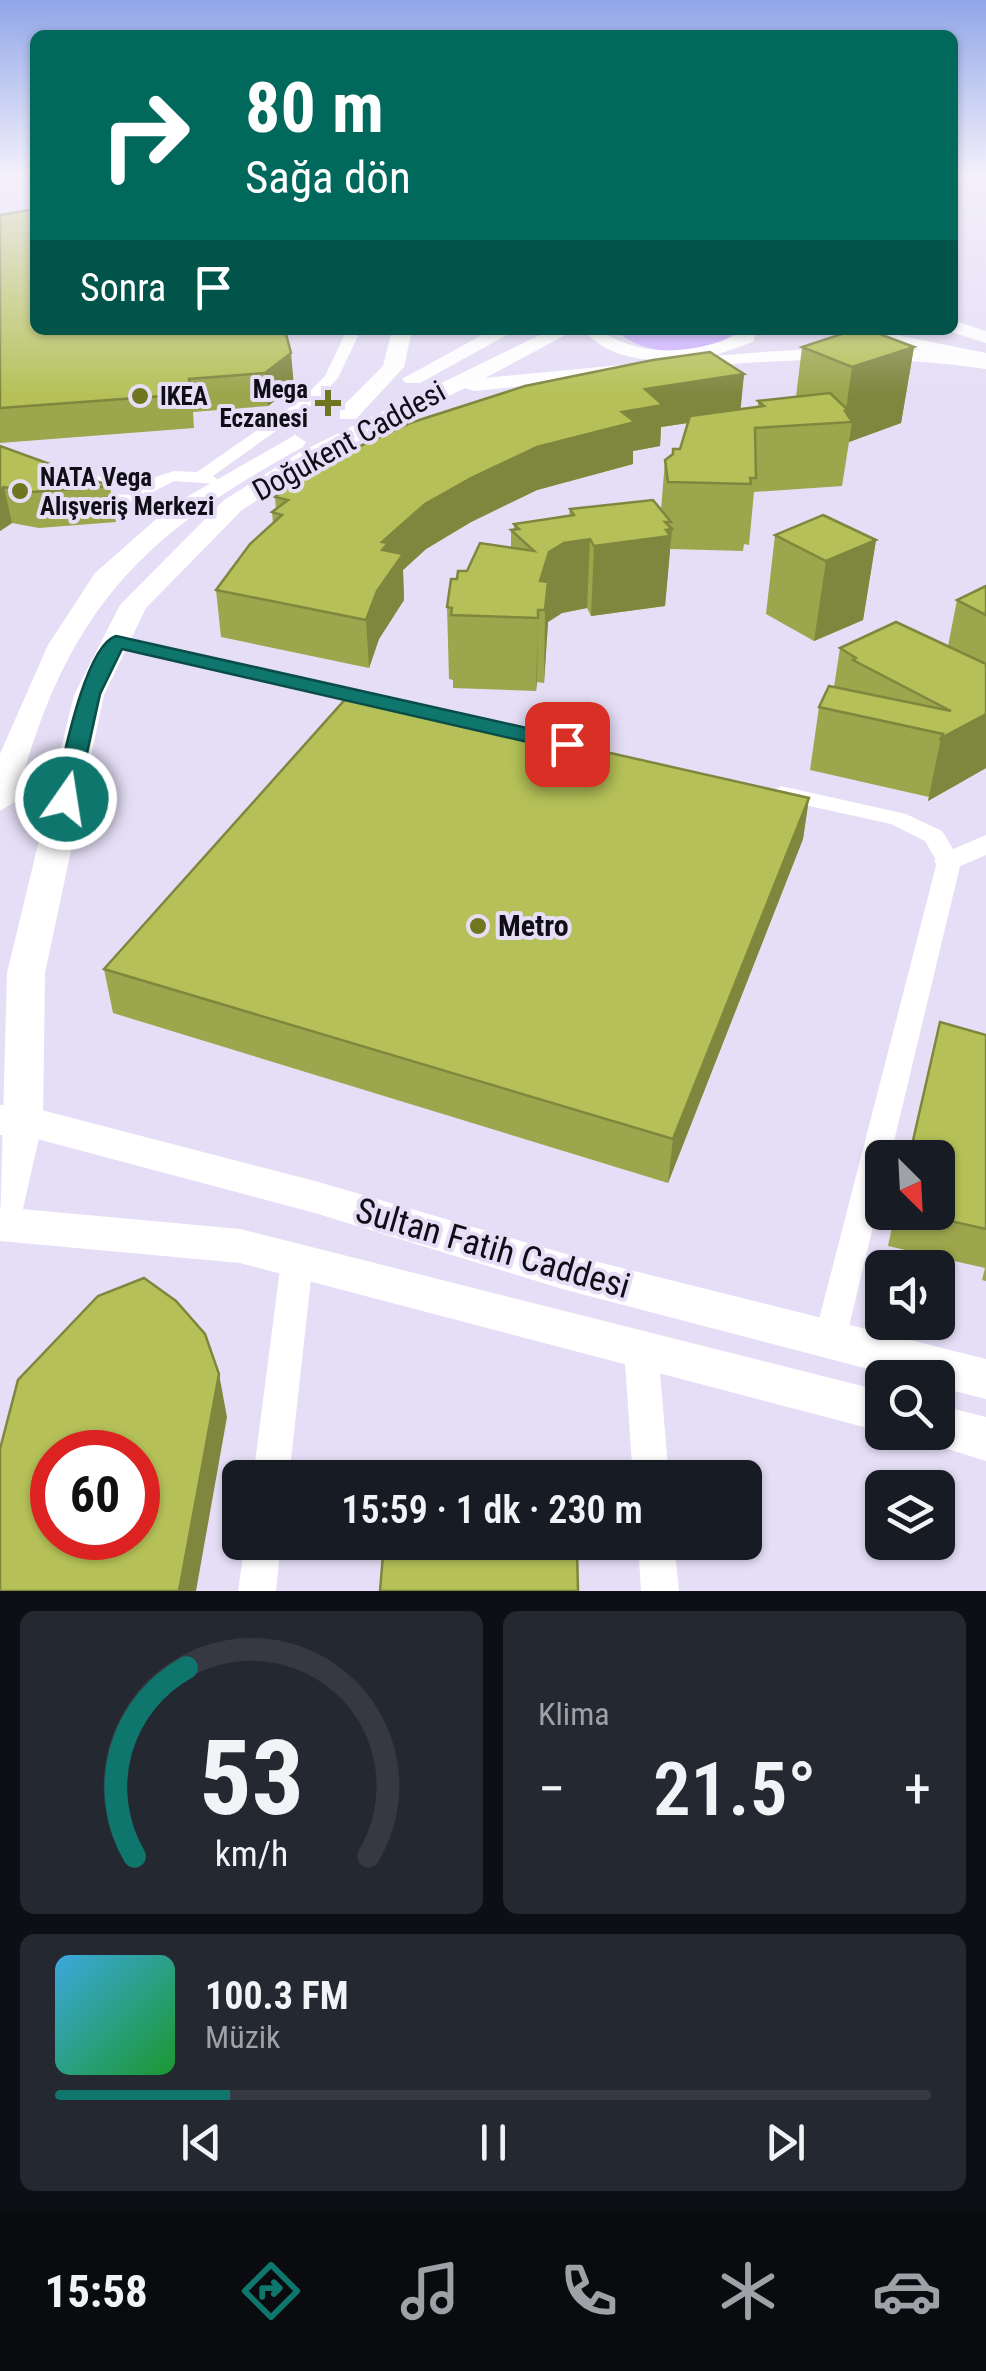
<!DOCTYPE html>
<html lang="tr">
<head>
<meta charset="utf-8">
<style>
  :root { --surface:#171b24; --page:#242831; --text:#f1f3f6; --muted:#9ea1a6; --line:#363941; --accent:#0f766e }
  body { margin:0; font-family:"Roboto Condensed",sans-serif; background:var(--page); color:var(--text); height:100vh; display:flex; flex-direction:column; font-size:38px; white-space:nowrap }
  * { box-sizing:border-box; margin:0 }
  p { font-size:32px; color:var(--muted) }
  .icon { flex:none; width:55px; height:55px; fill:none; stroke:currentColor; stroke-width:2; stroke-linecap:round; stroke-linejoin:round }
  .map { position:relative; height:1591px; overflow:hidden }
  .side { display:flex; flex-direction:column; gap:20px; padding:20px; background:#0d0f14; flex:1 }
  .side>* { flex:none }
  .top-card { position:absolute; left:30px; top:30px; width:928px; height:305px; border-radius:15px; box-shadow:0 2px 8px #0004; background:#00695c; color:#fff; overflow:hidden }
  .needle { width:65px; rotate:156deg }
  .buttons { position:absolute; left:865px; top:1140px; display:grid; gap:20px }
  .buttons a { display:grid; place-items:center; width:90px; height:90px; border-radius:15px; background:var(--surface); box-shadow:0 2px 8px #0004; font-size:50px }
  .speed { position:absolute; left:30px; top:1430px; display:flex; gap:20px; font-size:50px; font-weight:700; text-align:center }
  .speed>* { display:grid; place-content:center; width:130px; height:130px; border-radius:50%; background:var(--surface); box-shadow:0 2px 8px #0004; line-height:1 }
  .speed .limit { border:15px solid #d22; background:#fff; color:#111 }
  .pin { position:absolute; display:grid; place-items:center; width:85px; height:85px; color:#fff; margin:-42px; border-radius:20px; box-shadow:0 5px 15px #0006 }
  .me { position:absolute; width:110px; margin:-55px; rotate:13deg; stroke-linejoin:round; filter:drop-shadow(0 0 8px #0008) }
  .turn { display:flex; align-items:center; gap:35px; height:210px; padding:0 50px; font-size:45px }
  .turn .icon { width:130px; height:130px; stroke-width:2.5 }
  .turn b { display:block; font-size:70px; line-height:85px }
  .then { display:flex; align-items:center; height:95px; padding:0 50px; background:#0003; gap:20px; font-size:38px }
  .big { font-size:75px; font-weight:600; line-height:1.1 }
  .side .widget { flex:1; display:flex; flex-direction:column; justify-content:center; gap:15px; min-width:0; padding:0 35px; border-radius:15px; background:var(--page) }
  .side .dial { align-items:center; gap:0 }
  .dial svg { height:260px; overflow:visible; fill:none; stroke:var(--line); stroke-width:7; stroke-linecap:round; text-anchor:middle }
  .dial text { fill:var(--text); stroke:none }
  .song { display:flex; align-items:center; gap:30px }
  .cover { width:120px; height:120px; border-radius:15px; background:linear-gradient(135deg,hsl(200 70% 55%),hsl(130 70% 35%)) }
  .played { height:10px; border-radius:5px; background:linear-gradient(90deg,var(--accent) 20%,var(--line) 20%) }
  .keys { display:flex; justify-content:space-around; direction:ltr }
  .heat { display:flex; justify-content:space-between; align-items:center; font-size:55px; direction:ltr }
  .side .tiles { flex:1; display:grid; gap:20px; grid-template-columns:1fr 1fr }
  .widget:last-child { grid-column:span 2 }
  .trip { position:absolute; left:222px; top:1460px; width:540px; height:100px; border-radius:15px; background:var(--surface); box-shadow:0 2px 8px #0004; font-weight:600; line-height:100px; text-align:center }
  .dock { display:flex; height:160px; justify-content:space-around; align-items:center; background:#090b0e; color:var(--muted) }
  .dock .icon { width:70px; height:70px }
  .dock .selected { color:var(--accent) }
  .dock b { font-size:45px; color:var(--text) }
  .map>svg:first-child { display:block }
</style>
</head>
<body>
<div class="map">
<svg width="986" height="1591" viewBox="0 0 986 1591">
  <rect width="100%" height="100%" fill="#e5def6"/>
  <path fill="#ceb4fe" d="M617,330H736C713,358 640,358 617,330Z"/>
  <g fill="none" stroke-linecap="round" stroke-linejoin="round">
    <g fill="#fff" fill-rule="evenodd">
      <path d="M342,330H356L358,336L338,378L312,405L213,476L219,481L217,484L174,481L151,493L152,497L190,504V512L83,502L77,501V493L134,495L137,488C115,482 80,496 63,484L71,479L122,474L146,480L174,471L197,472L302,399L325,376L344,336Z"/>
      <path d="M116,635L380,695L390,701L380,707L109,645L106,641L109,637Z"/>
      <path d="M781,786L906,814L942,831L961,862L890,1158H882V1189L846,1339L842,1349L830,1353L818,1349L814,1339L937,862L925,841L891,824L773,798L770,793Z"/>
      <path d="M297,1248L308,1252L313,1261L289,1478H253L281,1261L286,1252Z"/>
      <path d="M641,1334L653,1339L658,1349L669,1478H633L624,1349L629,1339Z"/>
      <path d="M245,1542H281L276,1591H238Z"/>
      <path d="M638,1542H674L679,1591H641Z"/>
    </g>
    <path fill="#fff" fill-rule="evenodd" d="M986,835V855L949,871L934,862L939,855Z"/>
    <g fill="#fff" fill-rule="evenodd">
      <path d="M837,330H872L986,353V365Z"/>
      <path d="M0,1105H22L315,1181L566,1254L986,1359V1399L938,1387V1378H903L566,1290L315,1213L22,1135H0Z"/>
      <path d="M0,1207L240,1229L882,1391L883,1432L240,1263L0,1241Z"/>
      <path d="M938,1405L986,1417V1461L922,1441L918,1432H938Z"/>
    </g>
    <g fill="#fff" fill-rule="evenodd">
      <path d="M952,320L986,331V343L945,330H952Z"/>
      <path d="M392,330H412L404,367L356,419H340V409L383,366Z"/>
      <path d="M491,330H516L420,383H406L402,379Z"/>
      <path d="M550,330H575L485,378L662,361C632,359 604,354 584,330C604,330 610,338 628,344C661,356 705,350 736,335L737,330H757L753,342L713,356C805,348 894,343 986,357V369C817,343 643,375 474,391L465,388L318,461L242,510L146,608L104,695L45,973L43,1120L22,1213L16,1226L0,1231L7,973L74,695L120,605L224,500L302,451Z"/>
      <path d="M295,435L306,442L303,447C136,538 65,614 16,801L0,811V754L48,645L95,573L171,506Z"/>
    </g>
  </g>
  <g fill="#9ca64c">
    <path d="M0,215L285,330L294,386L268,406L193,412L194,428L0,443Z"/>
    <path d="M802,347H914L901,423L849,442L842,486L754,492L749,545L744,544L743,551L670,549L665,606L591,616L587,608L562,613L548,622L544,683L537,682L536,691L453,688V680L449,679L447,607L457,579L467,571L511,548V530H514V524L569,516L570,509L661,510L665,460L672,455L673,449H680L688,423L661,427L660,446L633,451V464L537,490L471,522L426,549L403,570L404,600L379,639L369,668L221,637L216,590L273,523L272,512L276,510L275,497L744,374L740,409L758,407V401L796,397Z"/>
    <path d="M0,446L110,486L116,522L39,528L12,523L0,531Z"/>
    <path d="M775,535L876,540L863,620L814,641L766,614Z"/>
    <path d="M986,586V768L928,801L929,797L810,770L819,707L834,687L840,648L948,646L957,600Z"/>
    <path d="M809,798L803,839L668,1183L113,1013L104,969Z"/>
    <path d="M986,1035V1281L982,1280L985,1268L888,1246L895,1212H938Z"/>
  </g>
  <g fill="#7f873e">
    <path d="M914,347L901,423L849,442L852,422L844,423L852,367Z"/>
    <path d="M291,353L294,386L268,406L265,373Z"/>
    <path d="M744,374L740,415L661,427L660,446L633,451V464L537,490L471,522L426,549L403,570L404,600L379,639L369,668L366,620L382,542L425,504L471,478L537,447L622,412L645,389Z"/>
    <path d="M4,487L12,523L0,531V489Z"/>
    <path d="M672,529L665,606L591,616L594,546Z"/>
    <path d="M590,539L587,608L562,613L548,622L544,683L545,610L540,581L549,552L564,543Z"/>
    <path d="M876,540L863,620L814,641L826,561Z"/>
    <path d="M538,610L537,682L536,691Z"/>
    <path d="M986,714V768L928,801L941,738Z"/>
    <path d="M809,798L803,839L668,1183L673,1139Z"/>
    <path d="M219,1374L227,1417L196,1591H179Z"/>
  </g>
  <g fill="#b5c158" stroke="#7f873e" stroke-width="2.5" fill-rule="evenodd">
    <path d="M35,209V330H285L291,353L265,373L189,379L190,394L0,408V215Z"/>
    <path d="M854,330H869L914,347L852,367L802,347Z"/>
    <path d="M710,352L744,374L645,389L663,405L622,412L635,422L537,447L471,478L425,504L382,542L388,543L382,550L403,554L377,591L366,620L216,590L250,544L282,515L272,512L288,500L275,497L319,465L410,423L525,386L653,360Z"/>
    <path d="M830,393L849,411H845L852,422L755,428L756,478H750L751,484L668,482L665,460L673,454V449H680L690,416L764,406L758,401Z"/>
    <path d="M0,446L110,486L32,492L4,487L0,489Z"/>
    <path d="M653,500L671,522H665L672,529L666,530L670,536L594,546L590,539L564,543L549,552L540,581L548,582L545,610H538V618L451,615L452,608L447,607L451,579H457L458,571H467L480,543L534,551L511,530L519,529L514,524L574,515L570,509Z"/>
    <path d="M823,515L876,540L826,561L775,535Z"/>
    <path d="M986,586V615L957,600Z"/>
    <path d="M896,622L986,664V714L941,738L943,734L819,707L829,686L951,711L853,660L856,658L840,648Z"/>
    <path d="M350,694L809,798L673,1139L104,969Z"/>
    <path d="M940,1022L986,1035V1229L910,1212H938V1158H909Z"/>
    <path d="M144,1278L176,1301L205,1334L219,1374L179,1591H0V1449L18,1380L98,1296ZM52,1452H138V1538H52Z"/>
    <path d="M384,1543L577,1548L578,1591H380Z"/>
  </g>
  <linearGradient id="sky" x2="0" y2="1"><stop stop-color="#91a6e8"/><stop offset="0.44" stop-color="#f3f0fb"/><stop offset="1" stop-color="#f3f0fb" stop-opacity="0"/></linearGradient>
  <rect width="986" height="395" fill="url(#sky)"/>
  <path fill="#0f766e" stroke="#0a4d48" stroke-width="2.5" d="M116,636L567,737L578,744L567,751L122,649L100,694L77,799L74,804H57L54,799C62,766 84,646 116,636Z"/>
  <g fill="#6e7620" stroke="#e5def6" stroke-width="4">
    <circle cx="140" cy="396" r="10"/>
    <path d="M323 388h10v10h10v10h-10v10h-10v-10h-10v-10h10z"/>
    <circle cx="20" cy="491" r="10"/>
    <circle cx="478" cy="926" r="10"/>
  </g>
  <g text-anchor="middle" stroke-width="8" stroke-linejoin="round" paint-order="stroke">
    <g font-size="25" font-weight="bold" fill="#0f0d15" stroke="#e5def6" text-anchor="start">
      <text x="308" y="398" text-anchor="end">Mega<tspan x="308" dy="29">Eczanesi</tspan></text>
      <text x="160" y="405">IKEA</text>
      <text x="40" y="486">NATA Vega<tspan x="40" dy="29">Alışveriş Merkezi</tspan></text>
    </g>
    <g font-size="30" fill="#0f0d15" stroke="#e5def6">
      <text transform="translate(349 441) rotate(-29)" y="10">Doğukent Caddesi</text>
    </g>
    <g font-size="30" font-weight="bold" fill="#0f0d15" stroke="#e5def6" text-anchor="start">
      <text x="498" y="936">Metro</text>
    </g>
    <g font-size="35" fill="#0f0d15" stroke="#e5def6">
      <text transform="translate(493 1248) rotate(16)" y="12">Sultan Fatih Caddesi</text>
    </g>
  </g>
</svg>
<div class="buttons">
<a><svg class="needle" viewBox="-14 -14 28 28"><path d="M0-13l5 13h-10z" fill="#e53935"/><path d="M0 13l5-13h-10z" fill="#9ea1a6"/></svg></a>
<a><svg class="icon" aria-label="sound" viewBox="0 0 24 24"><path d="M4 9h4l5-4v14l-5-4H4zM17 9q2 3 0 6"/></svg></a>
<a><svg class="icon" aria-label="search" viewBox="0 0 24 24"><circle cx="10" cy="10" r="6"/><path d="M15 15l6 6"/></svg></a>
<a><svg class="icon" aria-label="layers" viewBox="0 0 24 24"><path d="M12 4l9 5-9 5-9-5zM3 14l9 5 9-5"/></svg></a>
</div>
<div class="speed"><div class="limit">60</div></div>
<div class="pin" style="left:567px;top:744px;background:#d93025"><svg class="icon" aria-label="arrive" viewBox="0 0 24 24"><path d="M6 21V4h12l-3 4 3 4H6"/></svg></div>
<svg class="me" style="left:66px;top:799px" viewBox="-20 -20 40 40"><circle r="17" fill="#0f766e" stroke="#fff" stroke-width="3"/><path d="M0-11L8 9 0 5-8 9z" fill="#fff"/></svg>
<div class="trip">15:59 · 1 dk · 230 m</div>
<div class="top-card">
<div class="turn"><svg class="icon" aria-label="right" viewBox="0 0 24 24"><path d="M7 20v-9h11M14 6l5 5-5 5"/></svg><div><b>80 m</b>Sağa dön</div></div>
<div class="then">Sonra<svg class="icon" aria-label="arrive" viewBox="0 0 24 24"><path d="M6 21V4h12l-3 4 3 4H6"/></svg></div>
</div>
</div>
<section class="side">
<div class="tiles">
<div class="widget dial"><svg viewBox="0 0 100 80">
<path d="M14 69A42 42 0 1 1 86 69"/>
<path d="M14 69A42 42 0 0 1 30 11" stroke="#0f766e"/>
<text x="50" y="56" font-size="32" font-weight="700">53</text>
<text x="50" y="72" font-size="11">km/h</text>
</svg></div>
<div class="widget"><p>Klima</p>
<div class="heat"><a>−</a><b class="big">21.5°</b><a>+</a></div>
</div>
<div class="widget">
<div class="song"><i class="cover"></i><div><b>100.3 FM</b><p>Müzik</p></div></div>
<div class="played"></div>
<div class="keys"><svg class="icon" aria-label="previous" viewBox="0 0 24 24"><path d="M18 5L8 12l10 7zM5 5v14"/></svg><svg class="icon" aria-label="pause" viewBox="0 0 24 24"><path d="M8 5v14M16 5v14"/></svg><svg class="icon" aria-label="next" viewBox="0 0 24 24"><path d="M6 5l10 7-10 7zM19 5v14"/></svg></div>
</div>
</div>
</section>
<nav class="dock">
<b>15:58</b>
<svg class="icon selected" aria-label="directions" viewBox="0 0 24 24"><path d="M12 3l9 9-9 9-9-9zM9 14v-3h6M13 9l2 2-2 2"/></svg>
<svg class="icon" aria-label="music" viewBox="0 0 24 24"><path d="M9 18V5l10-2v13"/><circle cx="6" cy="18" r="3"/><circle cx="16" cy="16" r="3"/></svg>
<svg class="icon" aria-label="phone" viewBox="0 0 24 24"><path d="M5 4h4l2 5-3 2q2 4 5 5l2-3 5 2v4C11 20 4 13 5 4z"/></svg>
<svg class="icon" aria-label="climate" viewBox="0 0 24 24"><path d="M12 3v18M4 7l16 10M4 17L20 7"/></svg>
<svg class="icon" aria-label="car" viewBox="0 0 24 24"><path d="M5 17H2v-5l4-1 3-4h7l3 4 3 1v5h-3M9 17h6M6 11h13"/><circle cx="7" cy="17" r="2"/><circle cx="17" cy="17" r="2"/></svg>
</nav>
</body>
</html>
